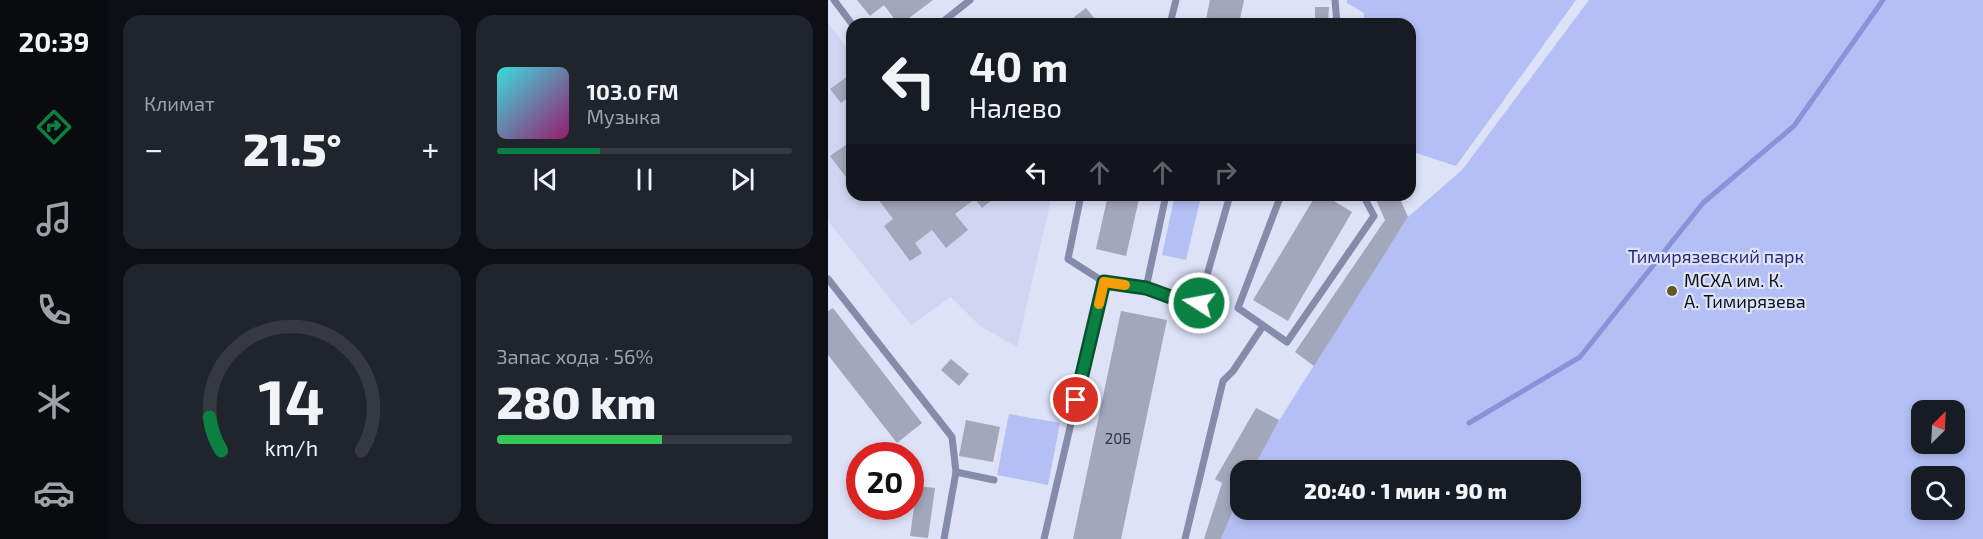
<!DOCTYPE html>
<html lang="ru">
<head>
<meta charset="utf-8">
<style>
  :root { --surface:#171b24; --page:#20242c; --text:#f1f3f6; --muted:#9ea1a6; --line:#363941; --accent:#0b8043 }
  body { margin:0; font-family:"Exo 2",sans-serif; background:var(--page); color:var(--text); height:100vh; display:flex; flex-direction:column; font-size:22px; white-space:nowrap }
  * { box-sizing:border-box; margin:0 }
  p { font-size:20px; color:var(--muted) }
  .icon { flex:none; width:33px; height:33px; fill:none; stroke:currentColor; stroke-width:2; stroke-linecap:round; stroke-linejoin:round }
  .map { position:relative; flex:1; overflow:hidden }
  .drawer { display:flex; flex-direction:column; gap:15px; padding:15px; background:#0d0f14; width:720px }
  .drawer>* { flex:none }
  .guide { position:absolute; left:18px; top:18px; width:570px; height:183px; border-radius:18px; box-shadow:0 3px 9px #0003; background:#171b24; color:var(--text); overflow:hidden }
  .needle { width:39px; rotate:24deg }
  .buttons { position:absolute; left:1083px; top:400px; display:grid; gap:12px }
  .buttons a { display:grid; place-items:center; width:54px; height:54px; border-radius:12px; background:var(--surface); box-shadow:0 3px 9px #0003; font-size:30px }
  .speed { position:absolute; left:18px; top:442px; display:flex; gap:12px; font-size:30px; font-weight:700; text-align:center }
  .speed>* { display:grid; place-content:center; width:78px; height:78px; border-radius:50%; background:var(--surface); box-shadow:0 3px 9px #0003; line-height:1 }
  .speed .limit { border:9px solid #d22; background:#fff; color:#111 }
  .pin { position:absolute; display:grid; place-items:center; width:51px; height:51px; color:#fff; margin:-26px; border:3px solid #fff; border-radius:50%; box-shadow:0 2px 6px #0007 }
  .me { position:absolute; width:66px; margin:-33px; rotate:281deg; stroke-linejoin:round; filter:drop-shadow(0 0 4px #0008) }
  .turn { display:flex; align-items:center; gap:21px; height:126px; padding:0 24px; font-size:27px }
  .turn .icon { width:78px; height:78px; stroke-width:2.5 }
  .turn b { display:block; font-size:42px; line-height:51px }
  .lanes { display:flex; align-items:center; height:57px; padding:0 24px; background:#0003; justify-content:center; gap:30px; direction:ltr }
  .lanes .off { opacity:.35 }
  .big { font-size:45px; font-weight:800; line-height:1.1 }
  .drawer .widget { flex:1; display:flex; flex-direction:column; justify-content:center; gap:9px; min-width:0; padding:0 21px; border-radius:18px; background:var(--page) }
  .drawer .dial { align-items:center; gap:0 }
  .dial svg { height:156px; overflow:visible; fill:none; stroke:var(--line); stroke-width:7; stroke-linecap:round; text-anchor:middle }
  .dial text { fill:var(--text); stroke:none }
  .song { display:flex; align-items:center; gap:18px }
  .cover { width:72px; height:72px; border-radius:9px; background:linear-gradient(135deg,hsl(180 70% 55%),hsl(320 70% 35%)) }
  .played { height:6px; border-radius:3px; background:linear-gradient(90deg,var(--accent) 35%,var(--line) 35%) }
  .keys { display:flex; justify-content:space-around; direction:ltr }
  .heat { display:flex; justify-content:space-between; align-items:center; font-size:33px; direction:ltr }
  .charge { height:9px; border-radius:4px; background:linear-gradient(90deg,#34c759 56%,var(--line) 0) }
  .drawer .tiles { flex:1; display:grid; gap:15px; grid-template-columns:repeat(2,1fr) }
  .trip { position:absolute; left:402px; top:460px; width:351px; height:60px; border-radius:18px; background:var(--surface); box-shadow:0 3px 9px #0003; font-weight:800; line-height:60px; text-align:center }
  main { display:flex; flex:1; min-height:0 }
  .tabs { display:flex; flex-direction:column; width:108px; justify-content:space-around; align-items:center; background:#090b0e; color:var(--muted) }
  .tabs .icon { width:42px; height:42px }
  .tabs .current { color:var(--accent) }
  .tabs b { font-size:27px; color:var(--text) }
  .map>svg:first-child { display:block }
</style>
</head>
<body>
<main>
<nav class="tabs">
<b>20:39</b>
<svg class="icon current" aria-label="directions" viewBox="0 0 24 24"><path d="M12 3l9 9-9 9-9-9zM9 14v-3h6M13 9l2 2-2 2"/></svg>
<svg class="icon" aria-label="music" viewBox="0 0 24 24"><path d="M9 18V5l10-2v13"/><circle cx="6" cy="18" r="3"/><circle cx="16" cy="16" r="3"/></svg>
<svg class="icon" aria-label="phone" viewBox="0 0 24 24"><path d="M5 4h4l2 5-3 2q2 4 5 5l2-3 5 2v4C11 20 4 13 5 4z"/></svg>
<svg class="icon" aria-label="climate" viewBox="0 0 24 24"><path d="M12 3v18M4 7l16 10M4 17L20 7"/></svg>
<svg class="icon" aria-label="car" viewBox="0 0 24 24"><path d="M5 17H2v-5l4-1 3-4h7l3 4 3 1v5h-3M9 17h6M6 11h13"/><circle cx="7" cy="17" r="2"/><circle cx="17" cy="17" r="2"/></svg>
</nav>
<section class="drawer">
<div class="tiles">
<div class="widget"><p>Климат</p>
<div class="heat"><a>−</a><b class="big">21.5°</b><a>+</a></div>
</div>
<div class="widget">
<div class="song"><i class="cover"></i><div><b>103.0 FM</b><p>Музыка</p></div></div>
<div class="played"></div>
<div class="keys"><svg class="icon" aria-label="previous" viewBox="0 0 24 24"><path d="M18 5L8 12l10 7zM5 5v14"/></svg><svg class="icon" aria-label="pause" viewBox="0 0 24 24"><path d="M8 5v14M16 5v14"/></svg><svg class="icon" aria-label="next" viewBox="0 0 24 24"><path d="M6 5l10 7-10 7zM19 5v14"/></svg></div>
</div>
<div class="widget dial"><svg viewBox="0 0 100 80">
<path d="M14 69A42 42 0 1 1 86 69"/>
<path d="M14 69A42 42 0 0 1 8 52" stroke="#0b8043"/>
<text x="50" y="56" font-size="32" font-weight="700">14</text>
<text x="50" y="72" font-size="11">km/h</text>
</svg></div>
<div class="widget"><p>Запас хода · 56%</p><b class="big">280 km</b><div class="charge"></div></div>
</div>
</section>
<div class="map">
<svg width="1155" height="539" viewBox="0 0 1155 539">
  <rect width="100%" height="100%" fill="#dde2f7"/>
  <path fill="#d0d6f2" d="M0,23L24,55V195H224L189,347L152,326L123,297L83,325L0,221Z"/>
  <g fill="#b4bff5" fill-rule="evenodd">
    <path d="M519,0H748L628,166L582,151V24H536V13L519,3Z"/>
    <path d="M761,0H1155V539H393L412,494V510H742V471H424L445,430L580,217L634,170ZM1094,411H1126V444H1094ZM1094,477H1126V510H1094Z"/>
    <path d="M347,195L373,196L358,260L334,255Z"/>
    <path d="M181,414L232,423L220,485L169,475Z"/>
  </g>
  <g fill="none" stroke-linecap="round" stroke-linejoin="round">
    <path stroke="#8794d9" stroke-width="5" d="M641,423L752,357L875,203L966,126L1055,0"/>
  </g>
  <g fill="#a2a7bb">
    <path d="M29,0H105L73,24H70L56,5L42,16Z"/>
    <path d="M382,0H416L411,24H377Z"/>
    <path d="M487,7H501L500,24H487Z"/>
    <path d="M258,8L271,24H249L251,22L246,17Z"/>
    <path d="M21,75L24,79V94L13,103L2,89Z"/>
    <path d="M19,144L24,150V185L2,156Z"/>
    <path d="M47,195H168L169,196L154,208L147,199L127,214L140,230L118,248L104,230L87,243L94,253L82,261L56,226L65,219Z"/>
    <path d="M280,195H312L298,256L268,249Z"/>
    <path d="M488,195H496L524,212L460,321L425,300Z"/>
    <path d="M546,195H570L580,217L486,366L467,352L557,220Z"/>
    <path d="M5,308L94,423L69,443L0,355V311Z"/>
    <path d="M293,311L339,320L293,539H245Z"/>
    <path d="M123,359L141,374L131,386L113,370Z"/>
    <path d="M428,408L451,420L424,471H412V494L393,539H376L394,483L387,479Z"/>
    <path d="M138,420L172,427L165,462L131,456Z"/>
    <path d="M89,486L107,488L100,538L82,536Z"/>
  </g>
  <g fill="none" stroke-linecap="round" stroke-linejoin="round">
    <g stroke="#858baa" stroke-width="7">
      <path d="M6,0L24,24"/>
      <path d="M507,0L509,24"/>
      <path d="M112,24L142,0"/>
      <path d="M342,24L348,0"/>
      <path d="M253,195L240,259L276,282L318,288L338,195"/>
      <path d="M453,195L410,308L459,342L546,216L535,195"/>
      <path d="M0,279L124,437L128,472L116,539"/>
      <path d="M318,288L351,300L371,303L402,195"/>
      <path d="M128,472L166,480"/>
      <path d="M216,539L276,282"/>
      <path d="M357,539L395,381L405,371L435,326"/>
    </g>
  </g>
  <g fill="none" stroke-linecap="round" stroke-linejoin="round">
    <defs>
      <path id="route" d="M248,400L276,282L318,288L351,300L371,303"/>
    </defs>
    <use href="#route" stroke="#07532c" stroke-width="15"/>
    <use href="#route" stroke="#0b8043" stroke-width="10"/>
    <path stroke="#f59e0b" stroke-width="10" d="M271,304L276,282L297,285"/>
  </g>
  <circle fill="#655825" stroke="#dde2f7" stroke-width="2" cx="844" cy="291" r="6"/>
  <g text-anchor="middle" stroke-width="4.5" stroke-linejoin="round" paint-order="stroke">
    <g font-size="15" fill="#333640">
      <text x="290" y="444">20Б</text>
    </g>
    <g font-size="18" fill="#282a79" stroke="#dde2f7">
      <text x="888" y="263">Тимирязевский парк</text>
    </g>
    <g font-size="18" fill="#0e1017" stroke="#dde2f7" text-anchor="start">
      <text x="856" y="287">МСХА им. К.<tspan x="856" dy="21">А. Тимирязева</tspan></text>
    </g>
  </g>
</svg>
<div class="buttons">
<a><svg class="needle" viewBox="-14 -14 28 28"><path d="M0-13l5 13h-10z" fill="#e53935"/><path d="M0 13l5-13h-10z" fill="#9ea1a6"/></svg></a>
<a><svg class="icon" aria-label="search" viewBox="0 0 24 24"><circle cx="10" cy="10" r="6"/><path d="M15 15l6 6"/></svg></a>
</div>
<div class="speed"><div class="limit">20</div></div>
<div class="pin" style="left:248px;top:400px;background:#d93025"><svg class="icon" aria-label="arrive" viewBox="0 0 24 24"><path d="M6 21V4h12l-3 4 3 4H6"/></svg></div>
<svg class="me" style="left:371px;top:303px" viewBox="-20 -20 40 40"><circle r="17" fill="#0b8043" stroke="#fff" stroke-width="3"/><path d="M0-11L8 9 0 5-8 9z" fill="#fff"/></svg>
<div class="trip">20:40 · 1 мин · 90 m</div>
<div class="guide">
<div class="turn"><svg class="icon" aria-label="left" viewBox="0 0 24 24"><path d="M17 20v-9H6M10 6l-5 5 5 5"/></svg><div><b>40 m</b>Налево</div></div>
<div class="lanes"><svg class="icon" aria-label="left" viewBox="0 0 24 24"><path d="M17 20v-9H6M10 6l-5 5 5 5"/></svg><svg class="icon off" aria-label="ahead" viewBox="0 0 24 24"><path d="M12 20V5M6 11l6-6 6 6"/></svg><svg class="icon off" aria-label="ahead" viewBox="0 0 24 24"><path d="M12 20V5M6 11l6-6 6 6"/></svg><svg class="icon off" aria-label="right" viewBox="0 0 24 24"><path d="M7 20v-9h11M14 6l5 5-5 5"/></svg></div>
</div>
</div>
</main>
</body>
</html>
